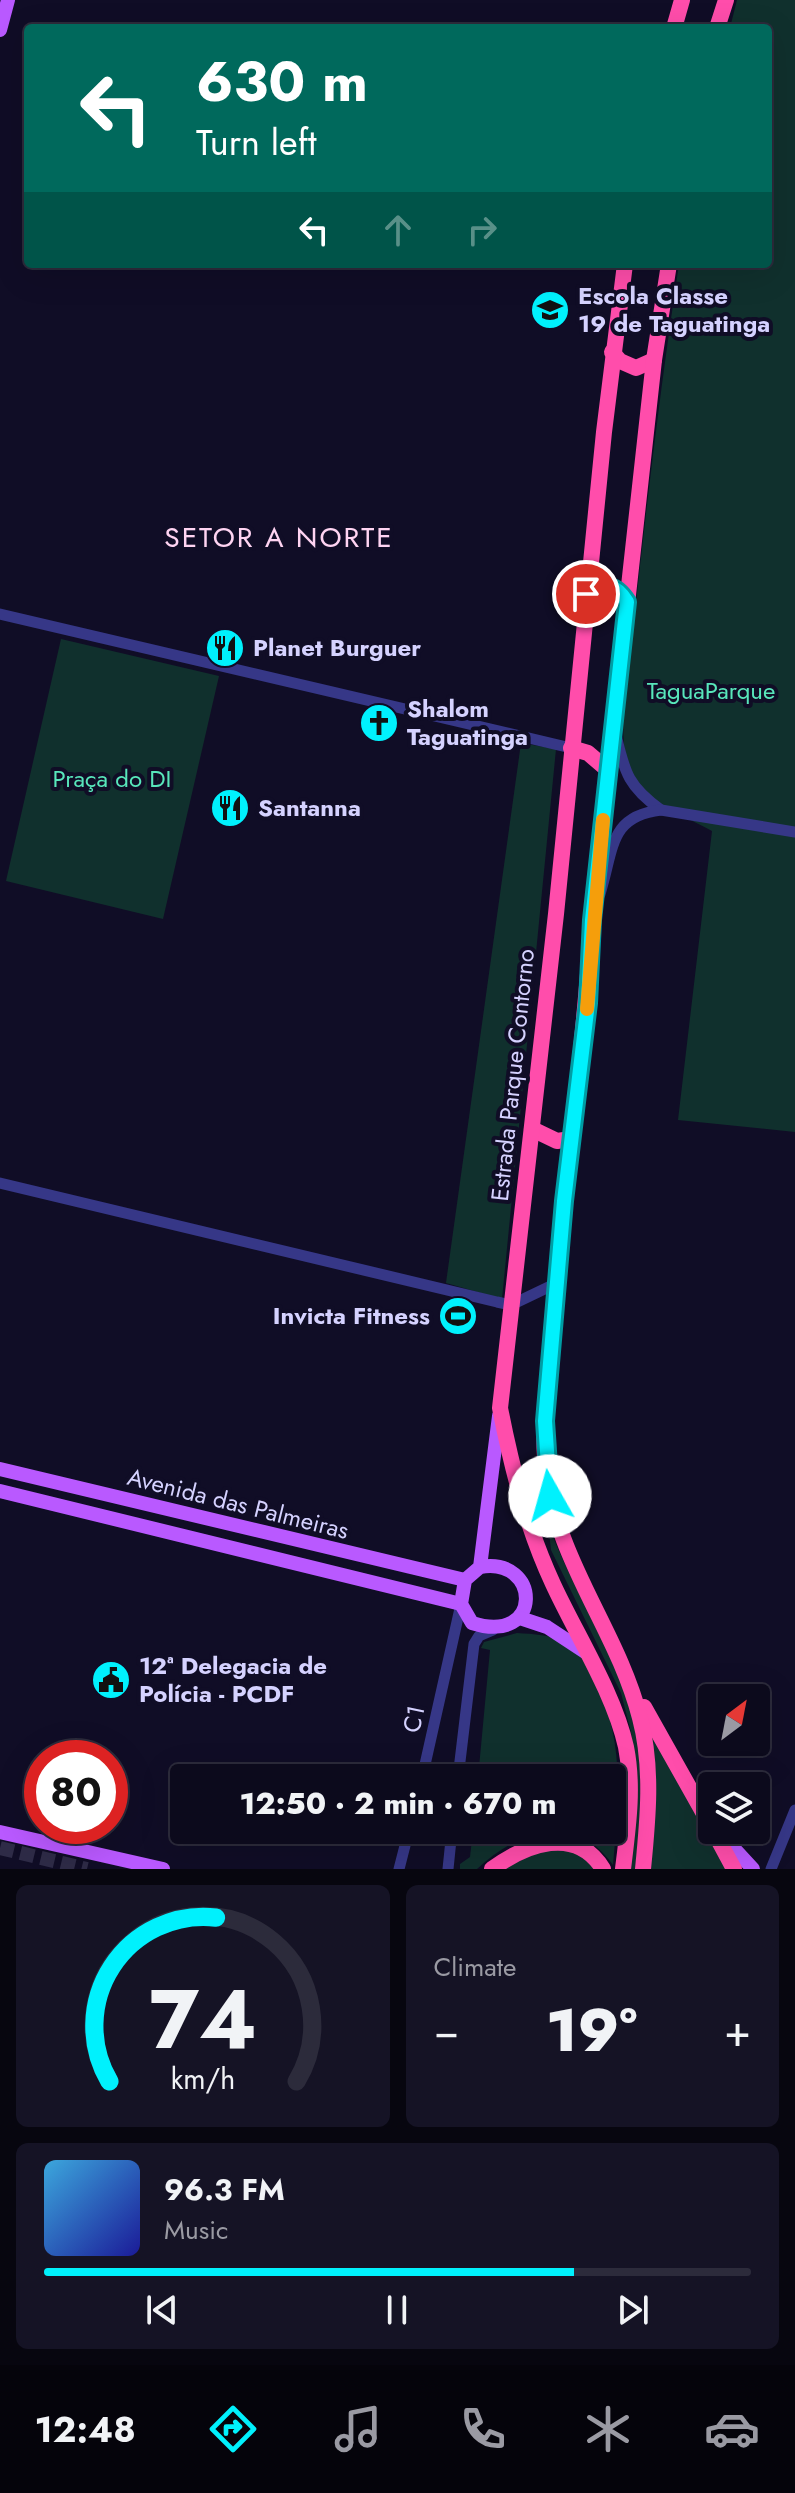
<!DOCTYPE html>
<html lang="en">
<head>
<meta charset="utf-8">
<style>
  :root { --surface:#0c0a1c; --page:#151325; --text:#f1f3f6; --muted:#9a9aa3; --line:#2c2b3b; --accent:#00f1fd }
  body { margin:0; font-family:Jost,sans-serif; background:var(--page); color:var(--text); height:100vh; display:flex; flex-direction:column; font-size:30px; white-space:nowrap }
  * { box-sizing:border-box; margin:0 }
  p { font-size:26px; color:var(--muted) }
  .icon { flex:none; width:44px; height:44px; fill:none; stroke:currentColor; stroke-width:2; stroke-linecap:round; stroke-linejoin:round }
  .map { position:relative; height:1869px; overflow:hidden }
  .details { display:flex; flex-direction:column; gap:16px; padding:16px; background:#07060f; flex:1 }
  .details>* { flex:none }
  .hud { position:absolute; left:24px; top:24px; width:748px; height:244px; border-radius:8px; box-shadow:0 8px 32px #0002,0 0 0 2px var(--line); background:#00695c; color:#fff; overflow:hidden }
  .needle { width:52px; rotate:32deg }
  .fabs { position:absolute; left:698px; top:1684px; display:grid; gap:16px }
  .fabs a { display:grid; place-items:center; width:72px; height:72px; border-radius:8px; background:var(--surface); box-shadow:0 8px 32px #0002,0 0 0 2px var(--line); font-size:40px }
  .speed { position:absolute; left:24px; top:1740px; display:flex; gap:16px; font-size:40px; font-weight:700; text-align:center }
  .speed>* { display:grid; place-content:center; width:104px; height:104px; border-radius:50%; background:var(--surface); box-shadow:0 8px 32px #0002,0 0 0 2px var(--line); line-height:1 }
  .speed .limit { border:12px solid #d22; background:#fff; color:#111 }
  .pin { position:absolute; display:grid; place-items:center; width:68px; height:68px; color:#fff; margin:-34px; border:4px solid #fff; border-radius:50%; box-shadow:0 2px 8px #0007 }
  .me { position:absolute; width:88px; margin:-44px; rotate:353deg; stroke-linejoin:round; filter:drop-shadow(0 0 6px #0008) }
  .turn { display:flex; align-items:center; gap:28px; height:168px; padding:0 40px; font-size:36px }
  .turn .icon { width:104px; height:104px; stroke-width:2.5 }
  .turn b { display:block; font-size:56px; line-height:68px }
  .lanes { display:flex; align-items:center; height:76px; padding:0 40px; background:#0003; justify-content:center; gap:40px; direction:ltr }
  .lanes .off { opacity:.35 }
  .big { font-size:60px; font-weight:800; line-height:1.1 }
  .details .widget { flex:1; display:flex; flex-direction:column; justify-content:center; gap:12px; min-width:0; padding:0 28px; border-radius:12px; background:var(--page) }
  .details .dial { align-items:center; gap:0 }
  .dial svg { height:208px; overflow:visible; fill:none; stroke:var(--line); stroke-width:7; stroke-linecap:round; text-anchor:middle }
  .dial text { fill:var(--text); stroke:none }
  .song { display:flex; align-items:center; gap:24px }
  .cover { width:96px; height:96px; border-radius:12px; background:linear-gradient(135deg,hsl(200 70% 55%),hsl(240 70% 35%)) }
  .played { height:8px; border-radius:4px; background:linear-gradient(90deg,var(--accent) 75%,var(--line) 75%) }
  .keys { display:flex; justify-content:space-around; direction:ltr }
  .heat { display:flex; justify-content:space-between; align-items:center; font-size:44px; direction:ltr }
  .details .tiles { flex:1; display:grid; gap:16px; grid-template-columns:1fr 1fr }
  .widget:last-child { grid-column:span 2 }
  .trip { position:absolute; left:170px; top:1764px; width:456px; height:80px; border-radius:8px; background:var(--surface); box-shadow:0 8px 32px #0002,0 0 0 2px var(--line); font-weight:800; line-height:80px; text-align:center }
  .menu { display:flex; height:128px; justify-content:space-around; align-items:center; background:#05040b; color:var(--muted) }
  .menu .icon { width:56px; height:56px }
  .menu .active { color:var(--accent) }
  .menu b { font-size:36px; color:var(--text) }
  .map>svg:first-child { display:block }
</style>
</head>
<body>
<div class="map">
<svg width="795" height="1869" viewBox="0 0 795 1869">
  <rect width="100%" height="100%" fill="#100d26"/>
  <g fill="#10302d">
    <path d="M737,0H795V1132L678,1120L712,831C683,815 639,800 628,765C616,730 630,658 634,620C647,501 661,383 679,264H768V28H730Z"/>
    <path d="M61,639L219,676L163,919L6,881Z"/>
    <path d="M521,743L556,749L502,1299L446,1283Z"/>
    <path d="M548,1524C569,1581 602,1631 625,1686C649,1742 642,1810 635,1869H629L635,1764L631,1732L621,1693L551,1550Z"/>
    <path d="M517,1633C533,1634 551,1635 565,1642C581,1650 588,1665 595,1680C625,1741 619,1799 613,1865C574,1811 519,1830 477,1869H460V1864L470,1857L473,1830H612V1778H478L490,1650L481,1648L484,1642Z"/>
    <path d="M632,1687L729,1869H647L651,1838Z"/>
    <path d="M546,1846L581,1854L596,1869H498Z"/>
  </g>
  <g fill="none" stroke-linecap="round" stroke-linejoin="round">
    <path stroke="#2e2b47" stroke-width="14" stroke-dasharray="14 7" stroke-linecap="butt" d="M0,1848L87,1869"/>
    <g stroke="#363787" stroke-width="11">
      <path d="M0,614L571,748"/>
      <path d="M616,735C625,774 629,787 661,810"/>
      <path d="M600,894C614,849 609,816 661,810L795,832"/>
      <path d="M0,1183L497,1302L511,1305L557,1283"/>
      <path d="M422,1778L461,1604"/>
      <path d="M458,1778L474,1644L479,1636L493,1630"/>
      <path d="M399,1869L409,1830"/>
      <path d="M448,1869L452,1830"/>
      <path d="M771,1869L795,1810"/>
    </g>
    <g stroke="#b959ff" stroke-width="14">
      <path d="M0,30L8,0"/>
      <path d="M0,1469L465,1580"/>
      <path d="M0,1491L461,1604"/>
      <path d="M480,1567C541,1556 544,1646 472,1623L461,1604L465,1580L480,1567L499,1416"/>
      <path d="M520,1618L547,1627L585,1652"/>
      <path d="M718,1831L753,1869"/>
      <path d="M0,1832L163,1869"/>
    </g>
    <g stroke="#ff4dab" stroke-width="16">
      <path d="M674,28L682,0"/>
      <path d="M717,28L726,0"/>
      <path d="M612,352L620,361L636,368L654,360"/>
      <path d="M586,594L609,586L627,602"/>
      <path d="M571,748L588,753L609,771"/>
      <path d="M532,1129L557,1141L571,1139"/>
      <path d="M644,1707L712,1828"/>
      <path d="M713,1830L734,1869"/>
      <path d="M492,1869C526,1844 576,1825 603,1869"/>
      <path d="M623,1869C628,1828 634,1787 626,1747C614,1693 576,1634 553,1584C527,1528 512,1469 500,1408L556,914L604,432L625,264"/>
      <path d="M643,1869C648,1819 653,1767 640,1718C616,1625 553,1560 545,1458C542,1408 551,1356 555,1306C566,1177 584,1049 592,920L654,360L669,264"/>
    </g>
  </g>
  <g fill="none" stroke-linecap="round" stroke-linejoin="round">
    <defs>
      <path id="route" d="M550,1496L545,1421L564,1201L588,1003L592,920L627,602C616,584 603,582 586,594"/>
    </defs>
    <use href="#route" stroke="#009da4" stroke-width="20"/>
    <use href="#route" stroke="#00f1fd" stroke-width="14"/>
    <path stroke="#f59e0b" stroke-width="14" d="M587,1009L603,820"/>
  </g>
  <defs>
    <symbol id="school-disc" viewBox="-11 -11 22 22"><circle r="9.5" fill="#00f1fd" stroke="#100d26"/><path d="M0-5L7-2L0 1L-7-2ZM-4 1L0 2.5L4 1V4Q0 6-4 4Z" fill="#111"/></symbol>
    <symbol id="restaurant-disc" viewBox="-11 -11 22 22"><circle r="9.5" fill="#00f1fd" stroke="#100d26"/><path d="M-5-6h1v4h1v-4h1v4h1v-4h1v5L-1.5 .5V6h-2V.5L-5-1ZM5-6V6H3V1.5H1.5Q1.5-4 5-6Z" fill="#111"/></symbol>
    <symbol id="church-disc" viewBox="-11 -11 22 22"><circle r="9.5" fill="#00f1fd" stroke="#100d26"/><path d="M-1.2-6h2.4v3.5h3.3v2.4h-3.3V6h-2.4V-.1h-3.3v-2.4h3.3Z" fill="#111"/></symbol>
    <symbol id="stadium-disc" viewBox="-11 -11 22 22"><circle r="9.5" fill="#00f1fd" stroke="#100d26"/><path d="M0-5a6.5 5 0 1 0 0 10a6.5 5 0 1 0 0-10ZM-3.5-1.8h7v3.6h-7Z" fill="#111"/></symbol>
    <symbol id="civic-disc" viewBox="-11 -11 22 22"><circle r="9.5" fill="#00f1fd" stroke="#100d26"/><path d="M-.6-6.5H3V-4.5H.6V-3L4-1V1h2V6H-6V1h2V-1L-.6-3ZM-1.2 2.5V6h2.4V2.5Z" fill="#111"/></symbol>
  </defs>
  <g fill-rule="evenodd">
    <use href="#school-disc" x="528" y="288" width="44" height="44"/>
    <use href="#restaurant-disc" x="203" y="626" width="44" height="44"/>
    <use href="#church-disc" x="357" y="701" width="44" height="44"/>
    <use href="#restaurant-disc" x="208" y="786" width="44" height="44"/>
    <use href="#stadium-disc" x="436" y="1294" width="44" height="44"/>
    <use href="#civic-disc" x="89" y="1658" width="44" height="44"/>
  </g>
  <g text-anchor="middle" stroke-width="8" stroke-linejoin="round" paint-order="stroke">
    <g font-size="24" font-weight="bold" fill="#d5d2ff" stroke="#100d26" text-anchor="start">
      <text x="578" y="304">Escola Classe<tspan x="578" dy="28">19 de Taguatinga</tspan></text>
      <text x="253" y="656">Planet Burguer</text>
      <text x="407" y="717">Shalom<tspan x="407" dy="28">Taguatinga</tspan></text>
      <text x="258" y="816">Santanna</text>
      <text x="430" y="1324" text-anchor="end">Invicta Fitness</text>
      <text x="139" y="1674">12ª Delegacia de<tspan x="139" dy="28">Polícia - PCDF</tspan></text>
    </g>
    <g font-size="24" fill="#58e6bb" stroke="#100d26">
      <text x="711" y="699">TaguaParque</text>
      <text x="112" y="787">Praça do DI</text>
    </g>
    <g font-size="24" fill="#d5d2ff" stroke="#100d26">
      <text transform="translate(513 1075) rotate(-84)" y="8">Estrada Parque Contorno</text>
      <text transform="translate(238 1504) rotate(14)" y="8">Avenida das Palmeiras</text>
      <text transform="translate(414 1719) rotate(-78)" y="8">C1</text>
    </g>
    <g font-size="28" letter-spacing="2" fill="#ffd4f2" stroke="#100d26">
      <text x="279" y="547">SETOR A NORTE</text>
    </g>
  </g>
</svg>
<div class="fabs">
<a><svg class="needle" viewBox="-14 -14 28 28"><path d="M0-13l5 13h-10z" fill="#e53935"/><path d="M0 13l5-13h-10z" fill="#9a9aa3"/></svg></a>
<a><svg class="icon" aria-label="layers" viewBox="0 0 24 24"><path d="M12 4l9 5-9 5-9-5zM3 14l9 5 9-5"/></svg></a>
</div>
<div class="speed"><div class="limit">80</div></div>
<div class="pin" style="left:586px;top:594px;background:#d93025"><svg class="icon" aria-label="arrive" viewBox="0 0 24 24"><path d="M6 21V4h12l-3 4 3 4H6"/></svg></div>
<svg class="me" style="left:550px;top:1496px" viewBox="-20 -20 40 40"><circle r="19" fill="#fff"/><path d="M0-13L10 11 0 6-10 11z" fill="#00f1fd"/></svg>
<div class="trip">12:50 · 2 min · 670 m</div>
<div class="hud">
<div class="turn"><svg class="icon" aria-label="left" viewBox="0 0 24 24"><path d="M17 20v-9H6M10 6l-5 5 5 5"/></svg><div><b>630 m</b>Turn left</div></div>
<div class="lanes"><svg class="icon" aria-label="left" viewBox="0 0 24 24"><path d="M17 20v-9H6M10 6l-5 5 5 5"/></svg><svg class="icon off" aria-label="ahead" viewBox="0 0 24 24"><path d="M12 20V5M6 11l6-6 6 6"/></svg><svg class="icon off" aria-label="right" viewBox="0 0 24 24"><path d="M7 20v-9h11M14 6l5 5-5 5"/></svg></div>
</div>
</div>
<section class="details">
<div class="tiles">
<div class="widget dial"><svg viewBox="0 0 100 80">
<path d="M14 69A42 42 0 1 1 86 69"/>
<path d="M14 69A42 42 0 0 1 55 6" stroke="#00f1fd"/>
<text x="50" y="56" font-size="32" font-weight="700">74</text>
<text x="50" y="72" font-size="11">km/h</text>
</svg></div>
<div class="widget"><p>Climate</p>
<div class="heat"><a>−</a><b class="big">19°</b><a>+</a></div>
</div>
<div class="widget">
<div class="song"><i class="cover"></i><div><b>96.3 FM</b><p>Music</p></div></div>
<div class="played"></div>
<div class="keys"><svg class="icon" aria-label="previous" viewBox="0 0 24 24"><path d="M18 5L8 12l10 7zM5 5v14"/></svg><svg class="icon" aria-label="pause" viewBox="0 0 24 24"><path d="M8 5v14M16 5v14"/></svg><svg class="icon" aria-label="next" viewBox="0 0 24 24"><path d="M6 5l10 7-10 7zM19 5v14"/></svg></div>
</div>
</div>
</section>
<nav class="menu">
<b>12:48</b>
<svg class="icon active" aria-label="directions" viewBox="0 0 24 24"><path d="M12 3l9 9-9 9-9-9zM9 14v-3h6M13 9l2 2-2 2"/></svg>
<svg class="icon" aria-label="music" viewBox="0 0 24 24"><path d="M9 18V5l10-2v13"/><circle cx="6" cy="18" r="3"/><circle cx="16" cy="16" r="3"/></svg>
<svg class="icon" aria-label="phone" viewBox="0 0 24 24"><path d="M5 4h4l2 5-3 2q2 4 5 5l2-3 5 2v4C11 20 4 13 5 4z"/></svg>
<svg class="icon" aria-label="climate" viewBox="0 0 24 24"><path d="M12 3v18M4 7l16 10M4 17L20 7"/></svg>
<svg class="icon" aria-label="car" viewBox="0 0 24 24"><path d="M5 17H2v-5l4-1 3-4h7l3 4 3 1v5h-3M9 17h6M6 11h13"/><circle cx="7" cy="17" r="2"/><circle cx="17" cy="17" r="2"/></svg>
</nav>
</body>
</html>
